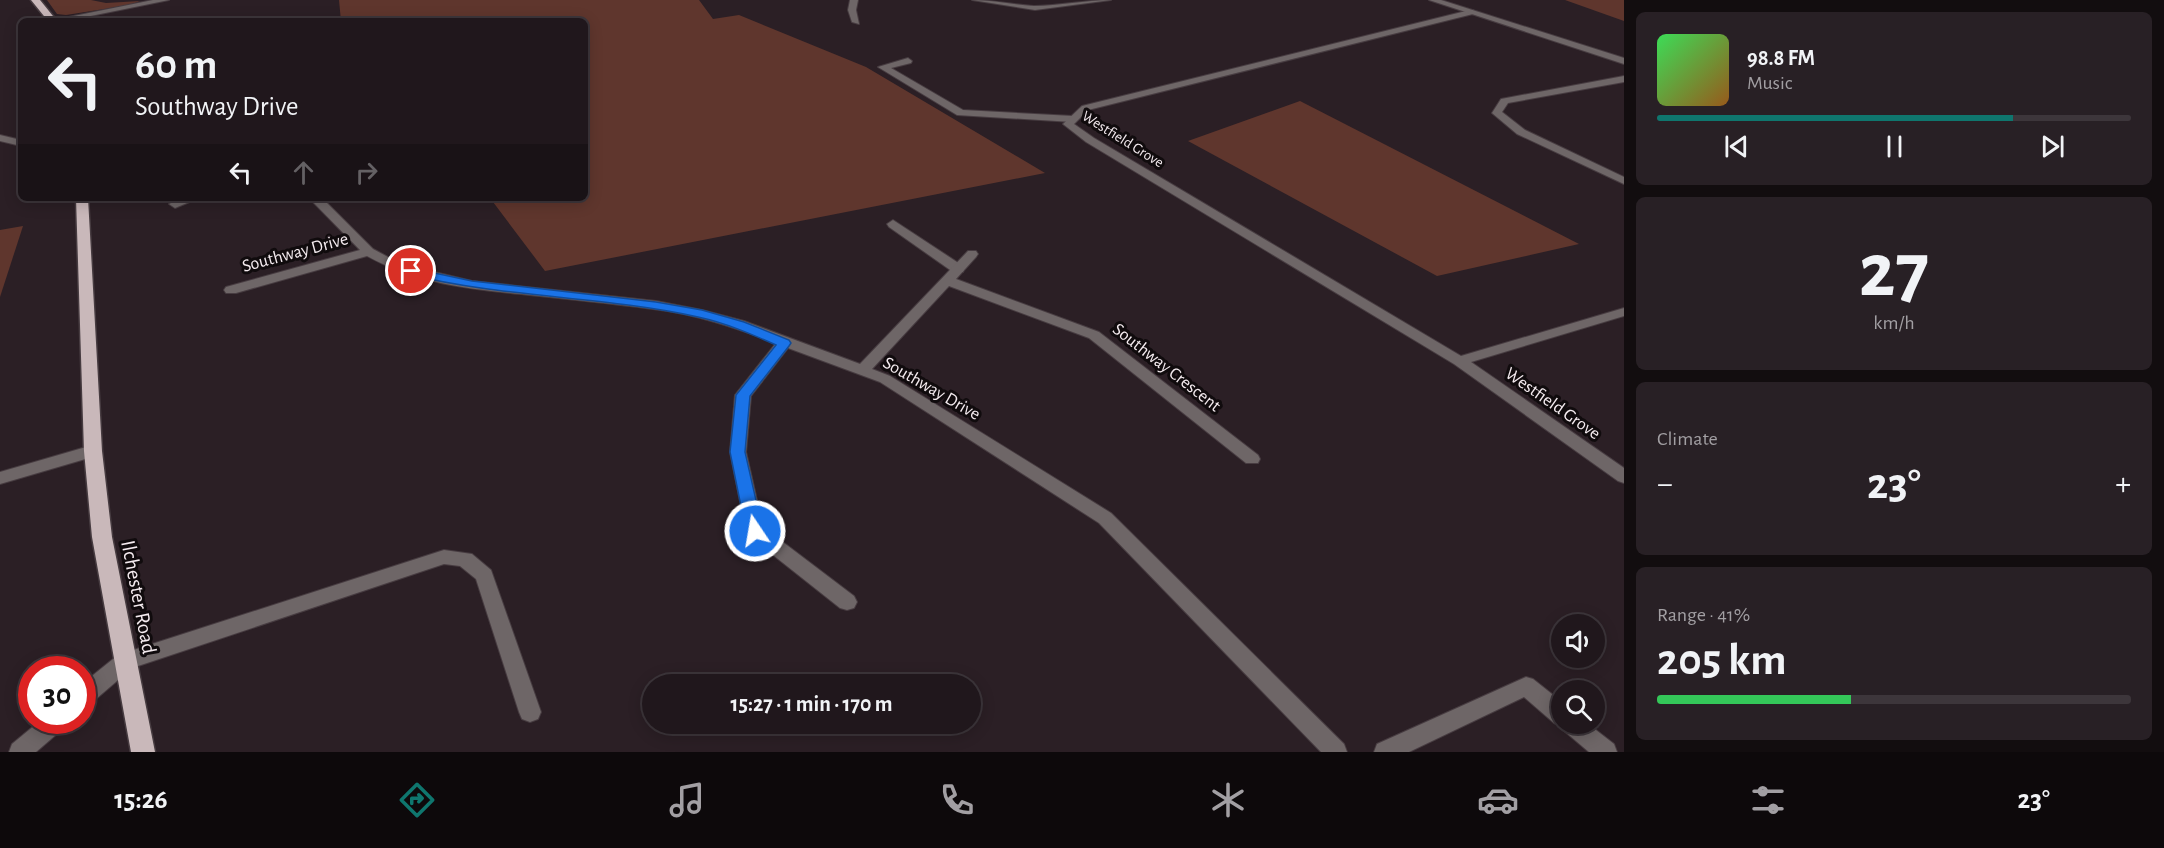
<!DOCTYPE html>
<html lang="en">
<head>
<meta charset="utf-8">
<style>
  :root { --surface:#20171c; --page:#282025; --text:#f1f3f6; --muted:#a29fa3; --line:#3d363b; --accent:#0f766e }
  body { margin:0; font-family:"Alegreya Sans",sans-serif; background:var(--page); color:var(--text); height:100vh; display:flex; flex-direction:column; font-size:22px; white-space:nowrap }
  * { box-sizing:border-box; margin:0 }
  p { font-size:20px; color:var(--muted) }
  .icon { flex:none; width:33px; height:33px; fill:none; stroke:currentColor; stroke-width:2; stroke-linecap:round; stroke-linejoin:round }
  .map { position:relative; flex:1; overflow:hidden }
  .side { display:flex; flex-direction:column; gap:12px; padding:12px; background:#120d0f; width:540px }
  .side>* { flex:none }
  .banner { position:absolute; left:18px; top:18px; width:570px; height:183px; border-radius:9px; box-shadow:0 3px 15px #0003,0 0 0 2px var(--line); background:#20171c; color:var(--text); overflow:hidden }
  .fabs { position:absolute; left:1551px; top:614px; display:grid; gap:12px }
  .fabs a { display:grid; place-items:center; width:54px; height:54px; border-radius:50%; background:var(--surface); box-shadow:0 3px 15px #0003,0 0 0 2px var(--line); font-size:30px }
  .speed { position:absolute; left:18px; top:656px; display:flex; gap:12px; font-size:30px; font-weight:700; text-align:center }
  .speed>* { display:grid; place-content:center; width:78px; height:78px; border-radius:50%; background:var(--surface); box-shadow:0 3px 15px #0003,0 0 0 2px var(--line); line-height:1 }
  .speed .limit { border:9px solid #d22; background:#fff; color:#111 }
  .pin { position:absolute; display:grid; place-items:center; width:51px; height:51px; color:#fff; margin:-26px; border:3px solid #fff; border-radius:50%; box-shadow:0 2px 6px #0007 }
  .me { position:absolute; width:66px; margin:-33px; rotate:348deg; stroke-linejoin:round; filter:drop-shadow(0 0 4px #0008) }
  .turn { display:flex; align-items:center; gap:21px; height:126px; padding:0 18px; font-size:27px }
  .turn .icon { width:78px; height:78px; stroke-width:2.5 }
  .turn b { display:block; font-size:42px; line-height:51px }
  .lanes { display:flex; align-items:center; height:57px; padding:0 18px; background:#0003; justify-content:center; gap:30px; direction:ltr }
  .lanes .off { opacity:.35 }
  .big { font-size:45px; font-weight:700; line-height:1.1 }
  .side .widget { flex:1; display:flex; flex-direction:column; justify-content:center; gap:9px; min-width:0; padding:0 21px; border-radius:9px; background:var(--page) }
  .side .dial { align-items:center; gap:0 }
  .dial b { font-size:78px; line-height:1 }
  .song { display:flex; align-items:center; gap:18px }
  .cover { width:72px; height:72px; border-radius:9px; background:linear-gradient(135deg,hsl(130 70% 55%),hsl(30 70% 35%)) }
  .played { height:6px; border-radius:3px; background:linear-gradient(90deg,var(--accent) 75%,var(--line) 75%) }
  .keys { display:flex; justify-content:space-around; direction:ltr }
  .heat { display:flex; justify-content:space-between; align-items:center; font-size:33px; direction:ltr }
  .charge { height:9px; border-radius:4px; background:linear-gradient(90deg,#34c759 41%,var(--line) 0) }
  .trip { position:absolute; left:642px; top:674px; width:339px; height:60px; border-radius:30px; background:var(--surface); box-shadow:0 3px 15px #0003,0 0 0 2px var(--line); font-weight:700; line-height:60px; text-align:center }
  .menu { display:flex; height:96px; justify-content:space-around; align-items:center; background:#0d090b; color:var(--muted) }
  .menu .icon { width:42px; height:42px }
  .menu .active { color:var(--accent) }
  .menu b { font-size:27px; color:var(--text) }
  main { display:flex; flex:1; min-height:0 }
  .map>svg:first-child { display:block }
</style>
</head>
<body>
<main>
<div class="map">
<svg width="1624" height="752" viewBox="0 0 1624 752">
  <rect width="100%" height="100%" fill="#2b1f25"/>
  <g fill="#5f362d">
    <path d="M47,0H91L106,3L140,1L130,5L66,15L57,14Z"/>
    <path d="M339,0H699L713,19L739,15L866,67L1045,173L545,271L490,198H585V21H341Z"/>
    <path d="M1565,0H1624V21Z"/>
    <path d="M1300,101L1579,244L1437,276L1188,141Z"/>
    <path d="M23,226L0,297V230Z"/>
  </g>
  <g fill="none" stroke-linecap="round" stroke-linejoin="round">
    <defs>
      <g id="service">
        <path d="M153,0H169L66,21H49Z"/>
        <path d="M908,58L912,61L911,63L891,68L963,110L1073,116L1078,119L1073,122L957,115L878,67Z"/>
        <path d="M0,135L21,140V146L0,141Z"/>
        <path d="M893,220L963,266L964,269L963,272H953L889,227L887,224Z"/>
      </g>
      <g id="minor">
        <path d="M850,0H858L856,10L859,24L852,22L848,10Z"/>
        <path d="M972,0C993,0 1013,5 1034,6C1059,6 1085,0 1111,0L1035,10Z"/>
        <path d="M1470,10H1473V14L1088,110L1074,124L1094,138L1461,356L1624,308V316L1471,362L1624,468V483L1618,481L1454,364L1086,142L1063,124L1082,106Z"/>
        <path d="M1624,76V82L1508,103L1502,112L1525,130L1624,177V184L1517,134L1492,113L1501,99Z"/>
        <path d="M182,198H199L175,208L169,204Z"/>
        <path d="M309,198H322L373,249L401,264L472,281L656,301L702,310L744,321L860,364L968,251H976L978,254L976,257L956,279L1099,332L1258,455L1260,459L1258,463H1246L1089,338L949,286L872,369L890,376L1111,513L1344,744L1347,752H1321L1099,523L880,382L788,348L751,396L746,452L763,527L854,596L857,602L854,608L847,610L840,608L749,536L746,531L730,452L735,395L776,343C736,328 696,314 653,309C609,303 565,299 521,294C468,289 415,283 367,256L236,293H226L224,290L226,287L360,250Z"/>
        <path d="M93,445L99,447L101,451L99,455L0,484V472Z"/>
        <path d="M444,550L472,554L491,570L541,712L538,719L530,722L522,719L519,712L476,579L460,566L444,564L132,668L89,705L82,707V684L118,655Z"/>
        <path d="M1526,677L1533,679L1562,702V723H1587L1614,744L1617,752H1589L1563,730L1561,726L1554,723L1524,697L1409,752H1374L1377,744Z"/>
        <path d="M41,720H68L65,727L36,752H9L12,744Z"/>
      </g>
      <path id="tertiary" d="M1429,0H1441L1624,58V64Z"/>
      <g id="trunk">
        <path d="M31,0H40L57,21H48Z"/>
        <path d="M76,198H88L102,451L112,537L155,752H131L92,537L84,451Z"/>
      </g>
    </defs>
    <use href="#service" stroke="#473c41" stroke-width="2"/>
    <use href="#minor" stroke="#473c41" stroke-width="2"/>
    <use href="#tertiary" stroke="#473c41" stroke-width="2"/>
    <use href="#trunk" stroke="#473c41" stroke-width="3"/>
    <use href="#service" fill="#6e6667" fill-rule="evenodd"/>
    <use href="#minor" fill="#6e6667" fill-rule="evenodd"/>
    <use href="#tertiary" fill="#6e6667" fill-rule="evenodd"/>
    <use href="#trunk" fill="#c9b8ba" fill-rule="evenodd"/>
  </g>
  <path fill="#1a73e8" stroke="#114b97" stroke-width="1.5" d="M411,268L472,281L656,302L702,310L744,322L789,340L791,343L789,346L750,396L745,452L763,531L760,536L755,538L749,536L746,531L730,452L736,395L776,345C751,334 726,323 698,317C602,296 504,298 407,274L405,271Z"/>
  <g text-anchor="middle" stroke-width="6" stroke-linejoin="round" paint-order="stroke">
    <g font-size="15" fill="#f5ecf0" stroke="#100b0d">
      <text transform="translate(1123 139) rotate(32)" y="5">Westfield Grove</text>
    </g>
    <g font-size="18" fill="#f5ecf0" stroke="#100b0d">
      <text transform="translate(295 252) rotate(-15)" y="6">Southway Drive</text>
      <text transform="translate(1167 367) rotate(38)" y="6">Southway Crescent</text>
      <text transform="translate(932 388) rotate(30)" y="6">Southway Drive</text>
      <text transform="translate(1553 403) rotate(35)" y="6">Westfield Grove</text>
    </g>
    <g font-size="21" fill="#f5ecf0" stroke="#100b0d">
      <text transform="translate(139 597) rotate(79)" y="7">Ilchester Road</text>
    </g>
  </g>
</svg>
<div class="fabs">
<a><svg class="icon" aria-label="sound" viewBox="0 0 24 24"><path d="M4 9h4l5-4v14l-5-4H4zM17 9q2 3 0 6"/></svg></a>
<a><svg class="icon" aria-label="search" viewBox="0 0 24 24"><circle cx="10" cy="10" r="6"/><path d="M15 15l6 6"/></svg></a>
</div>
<div class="speed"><div class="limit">30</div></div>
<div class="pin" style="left:411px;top:271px;background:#d93025"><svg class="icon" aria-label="arrive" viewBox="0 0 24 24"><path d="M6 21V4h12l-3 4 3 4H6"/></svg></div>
<svg class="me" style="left:755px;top:531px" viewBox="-20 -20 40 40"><circle r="17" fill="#1a73e8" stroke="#fff" stroke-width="3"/><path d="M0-11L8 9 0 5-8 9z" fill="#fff"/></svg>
<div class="trip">15:27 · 1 min · 170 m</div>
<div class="banner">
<div class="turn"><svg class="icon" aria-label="left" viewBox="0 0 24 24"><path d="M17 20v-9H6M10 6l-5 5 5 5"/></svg><div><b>60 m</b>Southway Drive</div></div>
<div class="lanes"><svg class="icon" aria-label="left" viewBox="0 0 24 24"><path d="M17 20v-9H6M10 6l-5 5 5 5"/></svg><svg class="icon off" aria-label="ahead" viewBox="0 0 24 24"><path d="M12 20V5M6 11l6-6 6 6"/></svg><svg class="icon off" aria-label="right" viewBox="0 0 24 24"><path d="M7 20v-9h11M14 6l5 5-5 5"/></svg></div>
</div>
</div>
<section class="side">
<div class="widget">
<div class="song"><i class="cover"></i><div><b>98.8 FM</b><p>Music</p></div></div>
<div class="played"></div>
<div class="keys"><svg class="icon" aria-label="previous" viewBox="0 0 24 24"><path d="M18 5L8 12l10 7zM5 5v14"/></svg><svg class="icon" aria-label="pause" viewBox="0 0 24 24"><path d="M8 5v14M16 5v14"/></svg><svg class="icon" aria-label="next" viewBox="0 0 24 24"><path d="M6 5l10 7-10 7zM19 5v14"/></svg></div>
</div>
<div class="widget dial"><b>27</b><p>km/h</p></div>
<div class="widget"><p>Climate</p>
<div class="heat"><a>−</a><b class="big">23°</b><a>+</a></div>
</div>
<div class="widget"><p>Range · 41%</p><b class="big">205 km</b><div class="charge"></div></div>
</section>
</main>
<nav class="menu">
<b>15:26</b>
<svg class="icon active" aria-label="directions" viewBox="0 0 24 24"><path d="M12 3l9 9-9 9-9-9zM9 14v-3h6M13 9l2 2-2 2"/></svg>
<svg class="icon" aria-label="music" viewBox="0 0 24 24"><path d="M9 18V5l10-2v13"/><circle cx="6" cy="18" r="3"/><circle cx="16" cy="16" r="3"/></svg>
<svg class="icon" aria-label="phone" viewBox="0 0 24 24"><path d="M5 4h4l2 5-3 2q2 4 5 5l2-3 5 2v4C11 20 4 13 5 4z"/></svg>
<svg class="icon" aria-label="climate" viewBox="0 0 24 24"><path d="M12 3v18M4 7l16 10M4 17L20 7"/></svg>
<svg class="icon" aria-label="car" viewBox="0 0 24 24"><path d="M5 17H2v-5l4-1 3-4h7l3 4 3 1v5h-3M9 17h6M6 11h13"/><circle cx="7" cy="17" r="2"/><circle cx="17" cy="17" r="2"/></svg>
<svg class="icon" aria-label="filters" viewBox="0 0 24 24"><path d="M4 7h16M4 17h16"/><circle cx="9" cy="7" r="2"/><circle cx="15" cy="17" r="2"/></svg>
<b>23°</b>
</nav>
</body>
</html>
